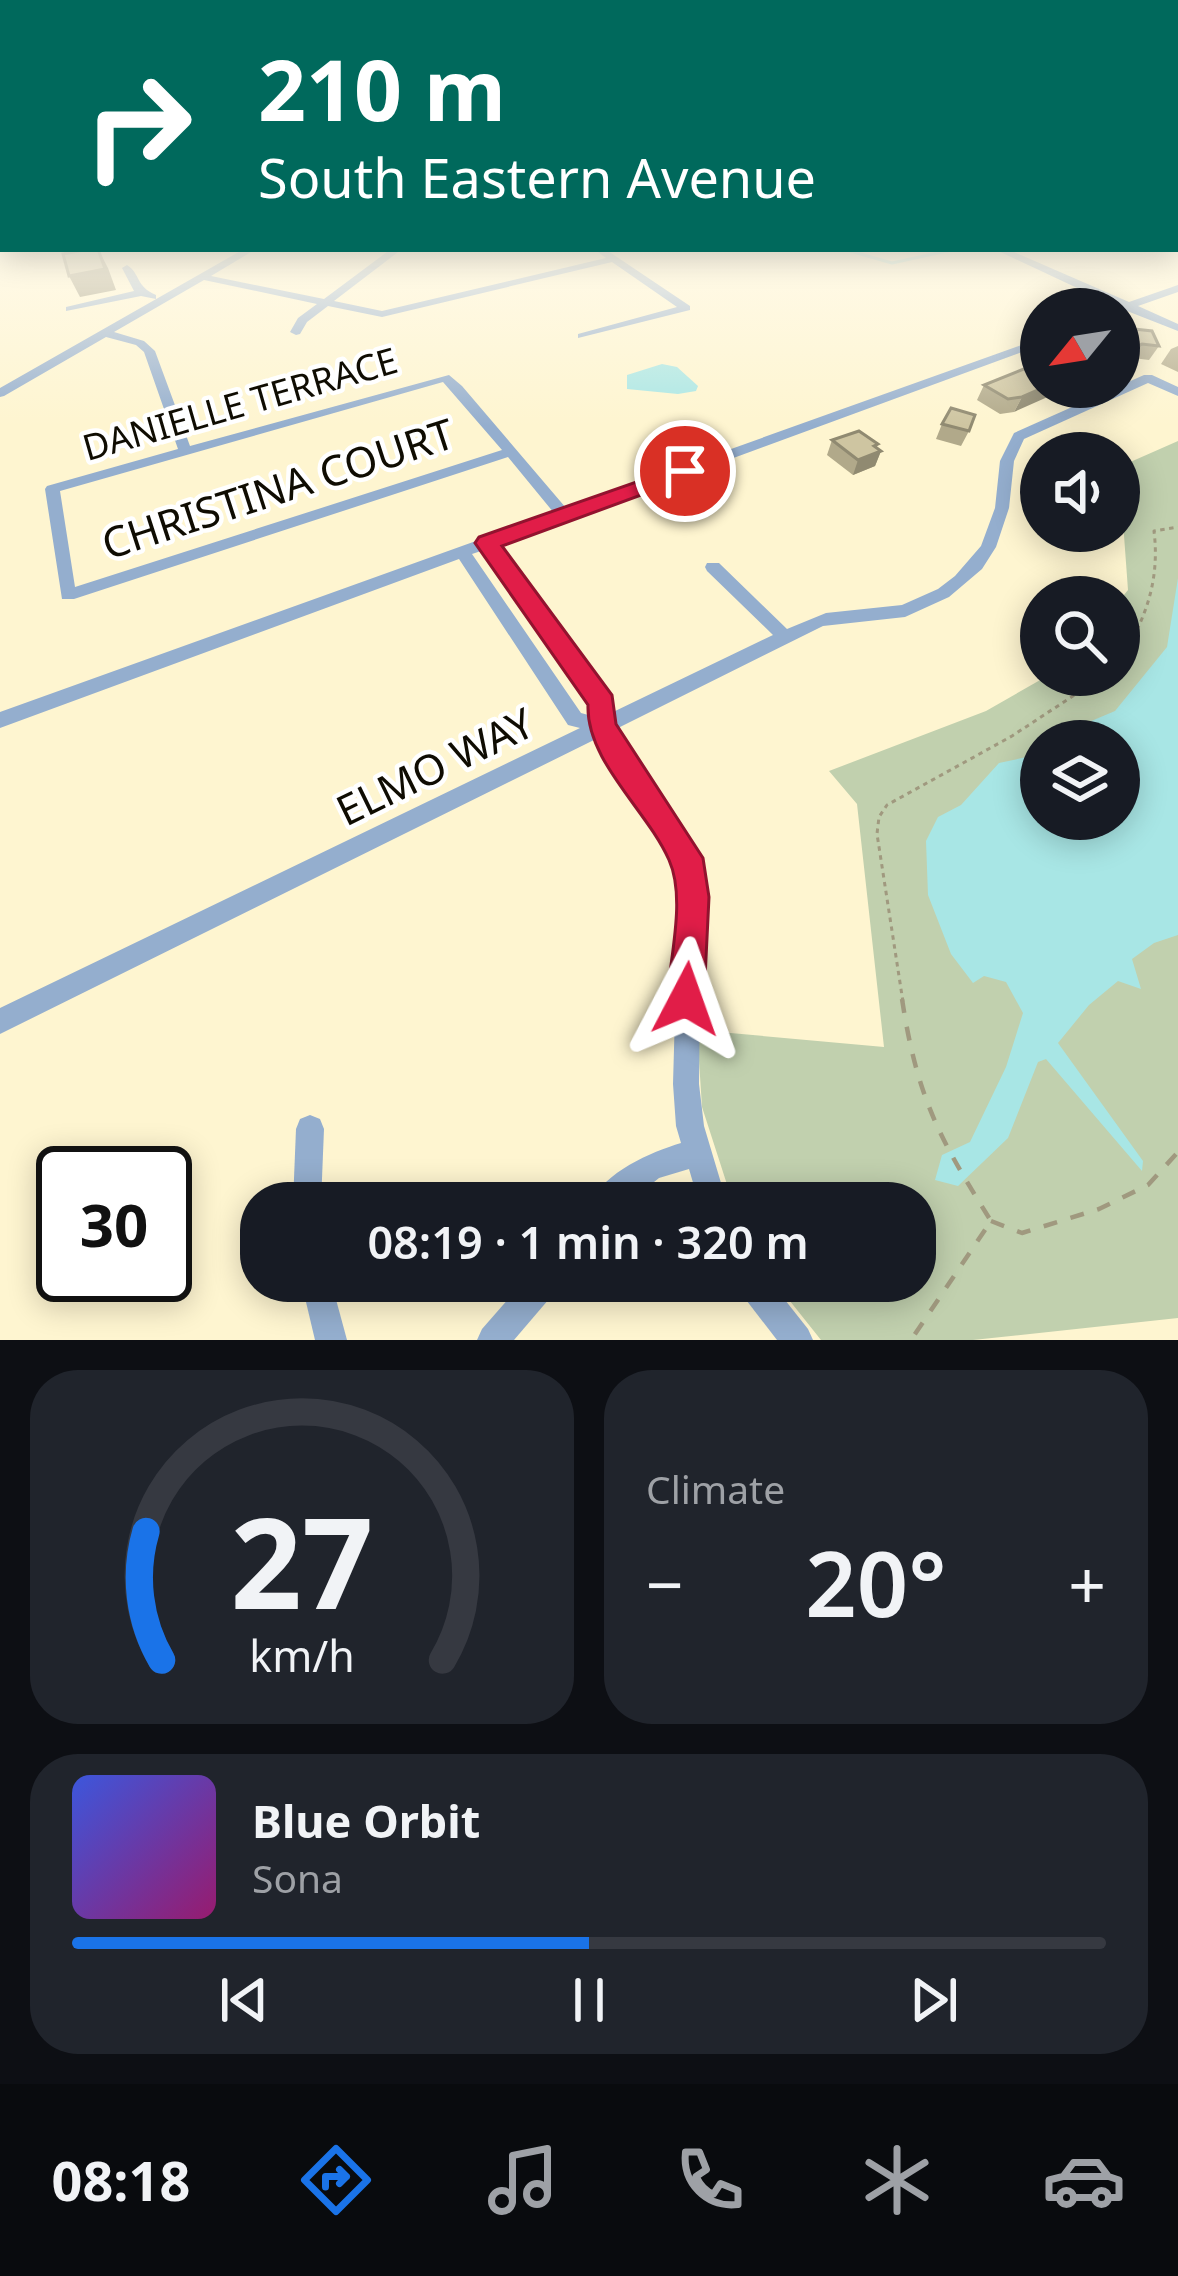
<!DOCTYPE html>
<html lang="en">
<head>
<meta charset="utf-8">
<style>
  :root { --surface:#171b24; --page:#20242c; --text:#f1f3f6; --muted:#9ea1a6; --line:#363941; --accent:#1a73e8 }
  body { margin:0; font-family:"Noto Sans",sans-serif; background:var(--page); color:var(--text); height:100vh; display:flex; flex-direction:column; font-size:45px; white-space:nowrap }
  * { box-sizing:border-box; margin:0 }
  p { font-size:39px; color:var(--muted) }
  .icon { flex:none; width:66px; height:66px; fill:none; stroke:currentColor; stroke-width:2; stroke-linecap:round; stroke-linejoin:round }
  .map { position:relative; height:1340px; overflow:hidden }
  .side { display:flex; flex-direction:column; gap:30px; padding:30px; background:#0d0f14; flex:1 }
  .side>* { flex:none }
  .guide { position:absolute; left:0px; top:0px; width:1179px; height:252px; box-shadow:0 6px 30px #0003; background:#00695c; color:#fff; overflow:hidden }
  .needle { width:78px; rotate:240deg }
  .buttons { position:absolute; left:1020px; top:288px; display:grid; gap:24px }
  .buttons a { display:grid; place-items:center; width:120px; height:120px; border-radius:50%; background:var(--surface); box-shadow:0 6px 30px #0003; font-size:60px }
  .speed { position:absolute; left:36px; top:1146px; display:flex; gap:24px; font-size:60px; font-weight:700; text-align:center }
  .speed>* { display:grid; place-content:center; width:156px; height:156px; border-radius:50%; background:var(--surface); box-shadow:0 6px 30px #0003; line-height:1 }
  .speed .limit { border:6px solid #111; border-radius:18px; background:#fff; color:#111 }
  .pin { position:absolute; display:grid; place-items:center; width:102px; height:102px; color:#fff; margin:-51px; border:6px solid #fff; border-radius:50%; box-shadow:0 3px 12px #0007 }
  .me { position:absolute; width:132px; margin:-66px; rotate:4deg; stroke-linejoin:round; filter:drop-shadow(0 0 9px #0008) }
  .turn { display:flex; align-items:center; gap:42px; height:252px; padding:0 60px; font-size:54px }
  .turn .icon { width:156px; height:156px; stroke-width:2.5 }
  .turn b { display:block; font-size:84px; line-height:102px }
  .big { font-size:90px; font-weight:600; line-height:1.1 }
  .side .widget { flex:1; display:flex; flex-direction:column; justify-content:center; gap:18px; min-width:0; padding:0 42px; border-radius:48px; background:var(--page) }
  .side .dial { align-items:center; gap:0 }
  .dial svg { height:312px; overflow:visible; fill:none; stroke:var(--line); stroke-width:7; stroke-linecap:round; text-anchor:middle }
  .dial text { fill:var(--text); stroke:none }
  .song { display:flex; align-items:center; gap:36px }
  .cover { width:144px; height:144px; border-radius:18px; background:linear-gradient(135deg,hsl(230 70% 55%),hsl(320 70% 35%)) }
  .played { height:12px; border-radius:6px; background:linear-gradient(90deg,var(--accent) 50%,var(--line) 50%) }
  .keys { display:flex; justify-content:space-around; direction:ltr }
  .heat { display:flex; justify-content:space-between; align-items:center; font-size:66px; direction:ltr }
  .side .tiles { flex:1; display:grid; gap:30px; grid-template-columns:1fr 1fr }
  .widget:last-child { grid-column:span 2 }
  .trip { position:absolute; left:240px; top:1182px; width:696px; height:120px; border-radius:48px; background:var(--surface); box-shadow:0 6px 30px #0003; font-weight:600; line-height:120px; text-align:center }
  .tab-bar { display:flex; height:192px; justify-content:space-around; align-items:center; background:#090b0e; color:var(--muted) }
  .tab-bar .icon { width:84px; height:84px }
  .tab-bar .active { color:var(--accent) }
  .tab-bar b { font-size:54px; color:var(--text) }
  .map>svg:first-child { display:block }
</style>
</head>
<body>
<div class="map">
<svg width="1178" height="1340" viewBox="0 0 1178 1340">
  <rect width="100%" height="100%" fill="#fef5d0"/>
  <path fill="#c1d0ae" fill-rule="evenodd" d="M1178,441V1318L973,1340H821L774,1281H915V1203H733L702,1107L697,1030L884,1047L857,804L829,771L986,711L1049,675H1119V601L1128,590L1119,467ZM1041,741H1119V819H1041Z"/>
  <g fill="#a8e6e5">
    <path d="M662,364L677,367L698,386L696,391L678,394L627,389V375Z"/>
    <path d="M1178,578V935L1154,943L1132,959L1141,989L1118,981L1089,1005L1058,1043L1143,1161L1142,1171L1046,1059L1038,1062L1008,1138L958,1186L935,1180L942,1155L970,1142L1006,1067L1023,1013L1006,982L984,976L973,983L951,954L928,895L926,841L938,817L961,805L999,763L1041,754V819H1119V741H1057L1070,730L1115,711L1167,647Z"/>
  </g>
  <g fill="none" stroke-linecap="round" stroke-linejoin="round">
    <path stroke="#a8e6e5" stroke-width="3" d="M843,249L892,263L956,249"/>
    <g stroke="#a0997f" stroke-width="3" stroke-dasharray="4.5 4.5" stroke-linecap="butt">
      <path d="M1119,661C1146,620 1160,580 1154,531L1178,527"/>
      <path d="M903,1002L877,834L879,817L887,805L1012,736L1105,675"/>
    </g>
    <g stroke="#a0997f" stroke-width="4.5" stroke-dasharray="14 14" stroke-linecap="butt">
      <path d="M902,999C917,1097 939,1138 991,1221L911,1340"/>
      <path d="M991,1221L1022,1233L1099,1209L1148,1185L1178,1152"/>
    </g>
    <g fill="#94aece" fill-rule="evenodd">
      <path d="M244,249H256L211,276L324,299L391,249H402L334,301L382,311L606,258L594,249H605L690,306V310L578,338V334L677,307L612,262L382,317L328,306L307,322L300,334L296,335L290,332L298,318L317,304L204,280L114,332L144,341L155,351L190,446L449,375L462,386L566,508L1041,338V345L497,545L609,698L611,713L773,635L707,571L705,567L707,563H719L787,629L826,613L902,605L938,589L955,576L981,546L995,508L1000,461L1014,433L1144,375H1152L1178,387V396L1148,383L1024,439L1014,461L1009,508L996,547L982,569L949,597L905,617L823,626L614,730L671,811L701,873L699,1084L704,1126L727,1203H699L689,1169L659,1178L628,1203H591C604,1172 651,1152 681,1143L676,1126L673,1084L679,873L657,825L598,738L0,1034V1008L580,728L568,725L459,559L0,728V712L554,513L508,457L74,599H62L45,489L47,486L178,449L144,352L136,345L106,337L4,396L0,397V388ZM443,382L502,450L75,587L60,491ZM484,550L593,704L592,716L581,713L472,554Z"/>
      <path d="M994,249H1007L1129,302L1178,285V292L1138,306L1178,324V331L1122,309Z"/>
      <path d="M127,265C141,274 135,286 156,295V299L141,296L66,311V307L134,291L122,268Z"/>
      <path d="M310,1115L320,1119L324,1129L321,1203H293L296,1129L300,1119Z"/>
      <path d="M301,1281H331L347,1340H315Z"/>
      <path d="M524,1281H559L555,1292L514,1340H477L482,1329Z"/>
      <path d="M736,1281H770L808,1329L813,1340H777L740,1292Z"/>
    </g>
  </g>
  <g fill="#b1a98a">
    <path d="M1125,328L1159,346L1149,360L1133,358Z"/>
    <path d="M1178,346V372L1161,364L1171,349Z"/>
    <path d="M1041,362L1014,412L1000,414L977,400L984,385Z"/>
    <path d="M942,424L969,431L961,446L936,439Z"/>
    <path d="M832,440L876,448L881,451L875,466L853,475L827,455Z"/>
  </g>
  <g fill="#908a71">
    <path d="M98,249L108,268L116,290L80,297L69,276Z"/>
    <path d="M1142,344L1133,358L1119,365V354Z"/>
    <path d="M1045,387H1070L1014,412L1022,397Z"/>
    <path d="M878,444L874,454L881,451L875,466L853,475L858,460Z"/>
  </g>
  <g fill="#cec5a1" stroke="#908a71" stroke-width="3">
    <path d="M89,249H98L105,269L69,276L63,254Z"/>
    <path d="M1125,328L1152,331L1159,346L1142,344L1119,354V330Z"/>
    <path d="M1041,362V387H1045L1022,397L1008,399L984,385Z"/>
    <path d="M951,408L975,415L969,431L942,424Z"/>
    <path d="M859,431L878,444L874,446L881,451L858,460L832,440Z"/>
  </g>
  <linearGradient id="sky" x2="0" y2="1"><stop stop-color="#8ec8e7"/><stop offset="0.56" stop-color="#fffaea"/><stop offset="1" stop-color="#fffaea" stop-opacity="0"/></linearGradient>
  <rect width="1178" height="426" fill="url(#sky)"/>
  <path fill="#e11d48" stroke="#92132f" stroke-width="3" d="M685,465L693,466V476L502,546L612,695L616,724L703,858L709,897L704,999L699,1012L686,1017L672,1012L667,999C670,958 686,898 669,860C647,810 586,761 588,705L475,543L479,537Z"/>
  <g text-anchor="middle" stroke-width="9" stroke-linejoin="round" paint-order="stroke">
    <g font-size="36" fill="#0f0c02" stroke="#fff">
      <text transform="translate(240 404) rotate(-16)" y="13">DANIELLE TERRACE</text>
    </g>
    <g font-size="42" fill="#0f0c02" stroke="#fff">
      <text transform="translate(278 489) rotate(-18)" y="15">CHRISTINA COURT</text>
      <text transform="translate(435 767) rotate(-26)" y="15">ELMO WAY</text>
    </g>
  </g>
</svg>
<div class="buttons">
<a><svg class="needle" viewBox="-14 -14 28 28"><path d="M0-13l5 13h-10z" fill="#e53935"/><path d="M0 13l5-13h-10z" fill="#9ea1a6"/></svg></a>
<a><svg class="icon" aria-label="sound" viewBox="0 0 24 24"><path d="M4 9h4l5-4v14l-5-4H4zM17 9q2 3 0 6"/></svg></a>
<a><svg class="icon" aria-label="search" viewBox="0 0 24 24"><circle cx="10" cy="10" r="6"/><path d="M15 15l6 6"/></svg></a>
<a><svg class="icon" aria-label="layers" viewBox="0 0 24 24"><path d="M12 4l9 5-9 5-9-5zM3 14l9 5 9-5"/></svg></a>
</div>
<div class="speed"><div class="limit">30</div></div>
<div class="pin" style="left:685px;top:471px;background:#d93025"><svg class="icon" aria-label="arrive" viewBox="0 0 24 24"><path d="M6 21V4h12l-3 4 3 4H6"/></svg></div>
<svg class="me" style="left:686px;top:999px" viewBox="-20 -20 40 40"><path d="M0-17L14 15 0 8-14 15z" fill="#e11d48" stroke="#fff" stroke-width="4"/></svg>
<div class="trip">08:19 · 1 min · 320 m</div>
<div class="guide">
<div class="turn"><svg class="icon" aria-label="right" viewBox="0 0 24 24"><path d="M7 20v-9h11M14 6l5 5-5 5"/></svg><div><b>210 m</b>South Eastern Avenue</div></div>
</div>
</div>
<section class="side">
<div class="tiles">
<div class="widget dial"><svg viewBox="0 0 100 80">
<path d="M14 69A42 42 0 1 1 86 69"/>
<path d="M14 69A42 42 0 0 1 10 36" stroke="#1a73e8"/>
<text x="50" y="56" font-size="32" font-weight="700">27</text>
<text x="50" y="72" font-size="11">km/h</text>
</svg></div>
<div class="widget"><p>Climate</p>
<div class="heat"><a>−</a><b class="big">20°</b><a>+</a></div>
</div>
<div class="widget">
<div class="song"><i class="cover"></i><div><b>Blue Orbit</b><p>Sona</p></div></div>
<div class="played"></div>
<div class="keys"><svg class="icon" aria-label="previous" viewBox="0 0 24 24"><path d="M18 5L8 12l10 7zM5 5v14"/></svg><svg class="icon" aria-label="pause" viewBox="0 0 24 24"><path d="M8 5v14M16 5v14"/></svg><svg class="icon" aria-label="next" viewBox="0 0 24 24"><path d="M6 5l10 7-10 7zM19 5v14"/></svg></div>
</div>
</div>
</section>
<nav class="tab-bar">
<b>08:18</b>
<svg class="icon active" aria-label="directions" viewBox="0 0 24 24"><path d="M12 3l9 9-9 9-9-9zM9 14v-3h6M13 9l2 2-2 2"/></svg>
<svg class="icon" aria-label="music" viewBox="0 0 24 24"><path d="M9 18V5l10-2v13"/><circle cx="6" cy="18" r="3"/><circle cx="16" cy="16" r="3"/></svg>
<svg class="icon" aria-label="phone" viewBox="0 0 24 24"><path d="M5 4h4l2 5-3 2q2 4 5 5l2-3 5 2v4C11 20 4 13 5 4z"/></svg>
<svg class="icon" aria-label="climate" viewBox="0 0 24 24"><path d="M12 3v18M4 7l16 10M4 17L20 7"/></svg>
<svg class="icon" aria-label="car" viewBox="0 0 24 24"><path d="M5 17H2v-5l4-1 3-4h7l3 4 3 1v5h-3M9 17h6M6 11h13"/><circle cx="7" cy="17" r="2"/><circle cx="17" cy="17" r="2"/></svg>
</nav>
</body>
</html>
